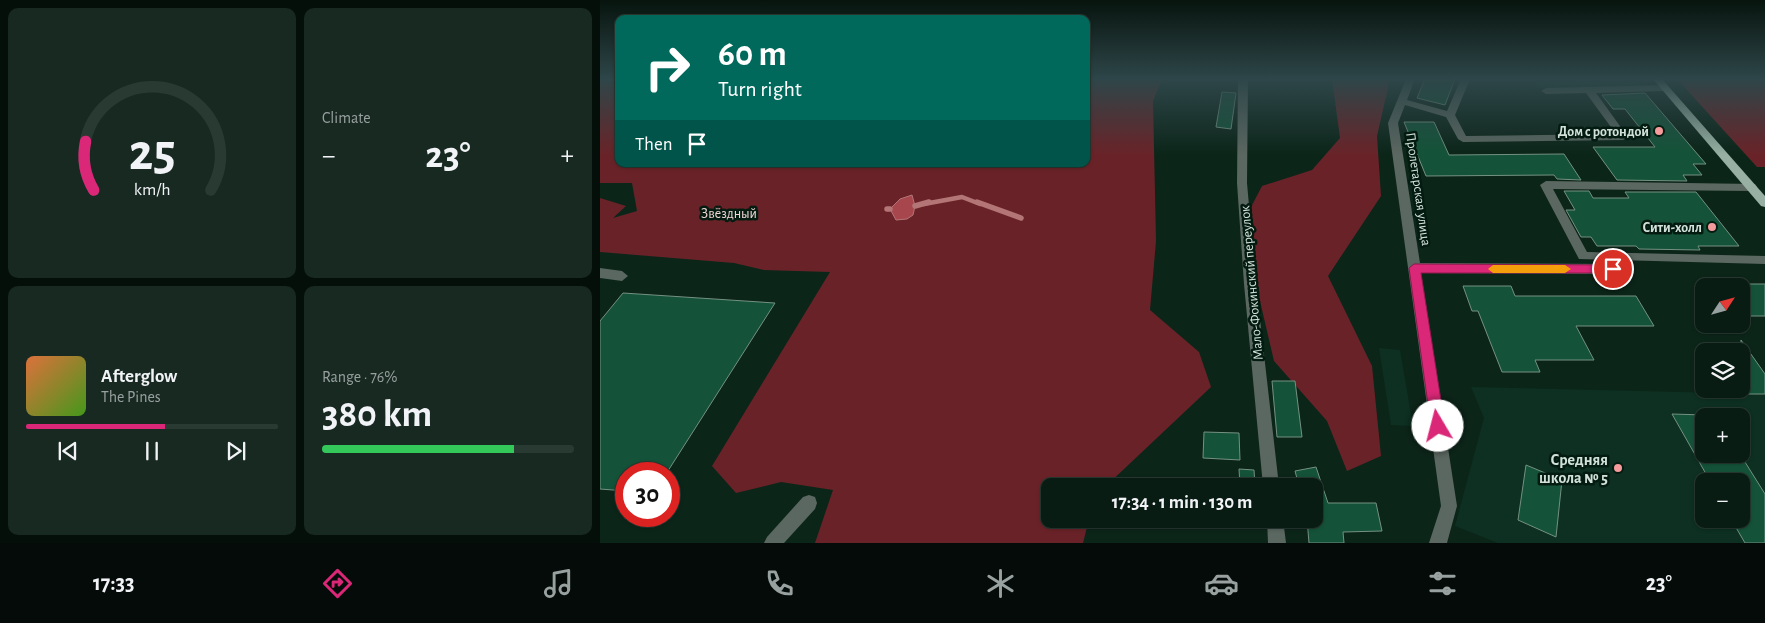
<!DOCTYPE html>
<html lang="en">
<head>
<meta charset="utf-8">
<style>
  :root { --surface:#091c13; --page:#172921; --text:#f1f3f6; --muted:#99a1a0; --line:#293a33; --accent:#db2777 }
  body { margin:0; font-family:"Alegreya Sans",sans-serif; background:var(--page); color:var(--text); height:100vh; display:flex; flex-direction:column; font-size:19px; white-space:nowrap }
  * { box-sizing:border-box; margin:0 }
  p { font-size:16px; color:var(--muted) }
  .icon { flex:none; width:28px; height:28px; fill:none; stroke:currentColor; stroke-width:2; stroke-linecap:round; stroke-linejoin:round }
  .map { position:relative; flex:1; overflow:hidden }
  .details { display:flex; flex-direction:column; gap:8px; padding:8px; background:#050f0a; width:600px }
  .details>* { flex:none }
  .hud { position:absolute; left:15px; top:15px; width:475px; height:152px; border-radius:10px; box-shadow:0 1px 4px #0004,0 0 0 1px var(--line); background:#00695c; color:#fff; overflow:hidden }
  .needle { width:32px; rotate:54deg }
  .buttons { position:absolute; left:1095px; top:278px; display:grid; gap:10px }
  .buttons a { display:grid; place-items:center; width:55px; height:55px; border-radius:10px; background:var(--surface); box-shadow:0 1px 4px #0004,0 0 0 1px var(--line); font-size:25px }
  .speed { position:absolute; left:15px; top:462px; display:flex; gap:10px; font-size:25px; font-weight:700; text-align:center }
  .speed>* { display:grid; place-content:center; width:65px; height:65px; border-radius:50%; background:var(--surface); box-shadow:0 1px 4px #0004,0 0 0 1px var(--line); line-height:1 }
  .speed .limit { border:8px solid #d22; background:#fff; color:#111 }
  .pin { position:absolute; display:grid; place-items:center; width:42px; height:42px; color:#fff; margin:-21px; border:2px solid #fff; border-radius:50%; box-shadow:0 1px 5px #0007 }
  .me { position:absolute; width:55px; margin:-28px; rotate:352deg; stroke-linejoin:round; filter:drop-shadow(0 0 4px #0008) }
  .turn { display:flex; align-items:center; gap:18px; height:105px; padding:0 20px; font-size:22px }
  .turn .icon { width:65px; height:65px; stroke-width:2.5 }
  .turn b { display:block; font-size:35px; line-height:42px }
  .then { display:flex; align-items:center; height:48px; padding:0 20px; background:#0003; gap:10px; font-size:19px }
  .big { font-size:38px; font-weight:600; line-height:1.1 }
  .details .card { flex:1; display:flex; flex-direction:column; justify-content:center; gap:8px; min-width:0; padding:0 18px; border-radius:10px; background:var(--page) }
  .details .dial { align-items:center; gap:0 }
  .dial svg { height:130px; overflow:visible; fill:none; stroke:var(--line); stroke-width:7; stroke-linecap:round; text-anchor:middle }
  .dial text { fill:var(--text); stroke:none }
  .song { display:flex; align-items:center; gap:15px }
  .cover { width:60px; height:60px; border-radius:8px; background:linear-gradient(135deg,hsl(20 70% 55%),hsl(100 70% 35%)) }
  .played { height:5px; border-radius:2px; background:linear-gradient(90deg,var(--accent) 55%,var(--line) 55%) }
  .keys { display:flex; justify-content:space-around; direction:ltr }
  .heat { display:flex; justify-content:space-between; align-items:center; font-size:28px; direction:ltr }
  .charge { height:8px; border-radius:4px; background:linear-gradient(90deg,#34c759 76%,var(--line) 0) }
  .details .tiles { flex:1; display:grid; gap:8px; grid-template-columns:repeat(2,1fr) }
  .trip { position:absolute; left:441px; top:478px; width:282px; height:50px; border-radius:10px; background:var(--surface); box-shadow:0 1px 4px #0004,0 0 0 1px var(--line); font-weight:600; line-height:50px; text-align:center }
  .tabs { display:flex; height:80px; justify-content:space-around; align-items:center; background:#040b08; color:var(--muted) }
  .tabs .icon { width:35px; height:35px }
  .tabs .on { color:var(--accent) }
  .tabs b { font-size:22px; color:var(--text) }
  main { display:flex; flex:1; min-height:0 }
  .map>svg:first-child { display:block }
</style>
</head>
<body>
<main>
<section class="details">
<div class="tiles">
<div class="card dial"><svg viewBox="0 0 100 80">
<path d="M14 69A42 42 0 1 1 86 69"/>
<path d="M14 69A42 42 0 0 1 9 39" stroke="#db2777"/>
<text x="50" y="56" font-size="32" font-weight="700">25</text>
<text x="50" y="72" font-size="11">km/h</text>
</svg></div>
<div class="card"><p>Climate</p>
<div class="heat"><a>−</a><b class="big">23°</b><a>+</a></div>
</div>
<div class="card">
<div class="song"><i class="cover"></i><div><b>Afterglow</b><p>The Pines</p></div></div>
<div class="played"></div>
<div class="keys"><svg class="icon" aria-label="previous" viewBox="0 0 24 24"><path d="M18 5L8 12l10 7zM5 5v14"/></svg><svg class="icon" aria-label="pause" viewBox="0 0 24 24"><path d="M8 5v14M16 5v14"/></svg><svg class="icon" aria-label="next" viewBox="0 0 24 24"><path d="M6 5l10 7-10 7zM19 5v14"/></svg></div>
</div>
<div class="card"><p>Range · 76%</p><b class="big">380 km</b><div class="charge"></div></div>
</div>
</section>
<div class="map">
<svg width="1165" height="543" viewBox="0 0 1165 543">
  <rect width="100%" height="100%" fill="#0c2519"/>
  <g fill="#0d3022" fill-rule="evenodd">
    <path d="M932,79H1036L1042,87L938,88Z"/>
    <path d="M779,348L800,350L813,426L791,425Z"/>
    <path d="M871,387L1165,394V543H898L855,526L884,418ZM1104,416H1141V454H1104ZM1104,481H1141V519H1104Z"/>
  </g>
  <g fill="#692328">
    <path d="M0,79H19V164H486V79H562L553,101L556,241L550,310L599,352L611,387L506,486H450V519H489L483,543H215L233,490L181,482L136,493L112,466L230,272L164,270L134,263L0,252V198L26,206L13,218L37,211L32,183H0Z"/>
    <path d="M732,79H790L777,136L781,196L728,276L772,366L781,456L747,471L727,421L674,361L650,258L649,211L662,186L712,170L740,138Z"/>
    <path d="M1077,79H1165V167H1157Z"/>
  </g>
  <path fill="#a7474d" stroke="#b47577" d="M312,195L315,206L313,215L307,219L296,220L290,209L300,199Z"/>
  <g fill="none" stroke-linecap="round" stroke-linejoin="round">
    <path stroke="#b47577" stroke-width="4.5" d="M324,204L362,197L380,204"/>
    <g stroke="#b47577" stroke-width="5.5">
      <path d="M377,202L421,218"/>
      <path d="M315,206L329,202"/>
      <path d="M287,209H290"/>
    </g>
  </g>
  <g fill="#145339" stroke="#759182">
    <path d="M825,79H855L845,105L817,98Z"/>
    <path d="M622,92L636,93L631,129L616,127Z"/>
    <path d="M1045,93L1106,164H1093L1102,175H1083L1087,181L1017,180L993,147H1055L1025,109H1013L1002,95Z"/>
    <path d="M804,122H834L849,155L964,154L981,180L957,179L954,175L826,176Z"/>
    <path d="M964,191H989L993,198H1029L1025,192H1096L1139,246H1098L1100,250L1039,249L1036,246H997L991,237H981L966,210H975Z"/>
    <rect x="1141" y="284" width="24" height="32"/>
    <path d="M863,286H911L915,296H1036L1054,326H976L994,360H935L940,372H902L878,311H872Z"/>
    <path d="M23,293L175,303L66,474H26V491L0,489V321Z"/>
    <path d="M1141,340L1165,374V394H1146L1141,386Z"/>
    <path d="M672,381H695L702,437H677Z"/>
    <path d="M1072,414L1104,415V454H1140L1165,494V543H1145L1131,519H1141V481H1110Z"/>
    <path d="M604,432L639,433L640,460L603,458Z"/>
    <path d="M926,465L962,480L956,537L918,520Z"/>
    <path d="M716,467L728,503H776L782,531L743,532L744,543H709L707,519H715V486H699L695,471Z"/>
    <path d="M639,469L654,470L655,486H640Z"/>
  </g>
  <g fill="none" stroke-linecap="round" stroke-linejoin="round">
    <g fill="#5b6761" fill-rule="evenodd">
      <path d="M638,79H648L647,183L656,284L679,486H663L644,284L637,183Z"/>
      <path d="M806,79H815L807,100L847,111L861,79H870L855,115L866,136L1016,134L986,93L946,94L941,91L946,88L1065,85L1070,88L1065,91L996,93L1028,137L1023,140L863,142L858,139L846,117L805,105L798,123L820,263L1013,264L1019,269L1013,274L821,273L857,506L847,543H829L841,506L788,123Z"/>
      <path d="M946,181L1155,184L1157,187L1151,191L953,189L987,252L1165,256V264L979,259L940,185Z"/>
      <path d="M0,268L22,271L28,276L22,281L0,278Z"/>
      <path d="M209,495L215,497L217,503L215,509L184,543H164L167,537L203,497Z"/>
      <path d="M667,519H683L686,543H668Z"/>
    </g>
    <path fill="#97b0a3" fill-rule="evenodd" d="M1053,79H1062L1165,196V207L1161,206Z"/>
  </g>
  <linearGradient id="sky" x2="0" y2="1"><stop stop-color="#07140e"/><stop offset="0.51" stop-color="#2e4649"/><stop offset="1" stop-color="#2e4649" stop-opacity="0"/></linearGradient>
  <rect width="1165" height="155" fill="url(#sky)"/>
  <path fill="#db2777" stroke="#8e194d" d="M814,264L1013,265L1019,269L1013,273H821L845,426L843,431L838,433L833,431L831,426L809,268Z"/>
  <path fill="#f59e0b" d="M893,265H965L971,269L965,273H893L888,269Z"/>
  <g fill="#f59b9c" stroke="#031b10" stroke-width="2">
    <circle cx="1059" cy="131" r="5"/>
    <circle cx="1112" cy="227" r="5"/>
    <circle cx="1018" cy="468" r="5"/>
  </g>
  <g text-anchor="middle" stroke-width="5" stroke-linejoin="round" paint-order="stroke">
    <g font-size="14" font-weight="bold" fill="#d2e1d9" stroke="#031b10" text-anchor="end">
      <text x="1049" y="136">Дом с ротондой</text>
      <text x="1102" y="232">Сити-холл</text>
    </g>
    <g font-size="14" fill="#d2e1d9" stroke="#031b10">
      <text transform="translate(819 189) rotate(82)" y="5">Пролетарская улица</text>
      <text transform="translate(651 283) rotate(-95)" y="5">Мало-Фокинский переулок</text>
    </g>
    <g font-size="14" fill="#f2d6d6" stroke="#031b10">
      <text x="129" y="218">Звёздный</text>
    </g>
    <g font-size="16" font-weight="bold" fill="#d2e1d9" stroke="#031b10" text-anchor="end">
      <text x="1008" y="465">Средняя<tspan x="1008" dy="18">школа № 5</tspan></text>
    </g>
  </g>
</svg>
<div class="buttons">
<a><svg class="needle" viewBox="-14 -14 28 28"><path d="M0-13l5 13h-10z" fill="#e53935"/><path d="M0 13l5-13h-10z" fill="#99a1a0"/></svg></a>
<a><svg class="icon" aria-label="layers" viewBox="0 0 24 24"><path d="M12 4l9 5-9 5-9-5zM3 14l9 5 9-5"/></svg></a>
<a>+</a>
<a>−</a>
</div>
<div class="speed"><div class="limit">30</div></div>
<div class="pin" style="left:1013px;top:269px;background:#d93025"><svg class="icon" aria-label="arrive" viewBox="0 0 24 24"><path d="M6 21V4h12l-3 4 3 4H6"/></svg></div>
<svg class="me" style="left:838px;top:426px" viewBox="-20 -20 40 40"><circle r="19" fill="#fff"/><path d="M0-13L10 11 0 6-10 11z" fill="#db2777"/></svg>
<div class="trip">17:34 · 1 min · 130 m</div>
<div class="hud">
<div class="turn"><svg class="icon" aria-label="right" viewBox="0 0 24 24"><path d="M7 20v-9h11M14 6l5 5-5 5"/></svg><div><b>60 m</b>Turn right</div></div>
<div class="then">Then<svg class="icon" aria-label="arrive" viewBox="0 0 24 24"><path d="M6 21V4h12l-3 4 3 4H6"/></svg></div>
</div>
</div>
</main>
<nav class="tabs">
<b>17:33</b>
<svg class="icon on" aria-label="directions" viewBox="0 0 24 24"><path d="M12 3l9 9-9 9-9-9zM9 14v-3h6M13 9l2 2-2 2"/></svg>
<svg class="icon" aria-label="music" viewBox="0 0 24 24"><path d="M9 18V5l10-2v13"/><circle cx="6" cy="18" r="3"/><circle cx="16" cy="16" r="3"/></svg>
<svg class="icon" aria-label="phone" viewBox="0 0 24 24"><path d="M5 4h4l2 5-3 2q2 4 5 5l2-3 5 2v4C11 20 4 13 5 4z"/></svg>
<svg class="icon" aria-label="climate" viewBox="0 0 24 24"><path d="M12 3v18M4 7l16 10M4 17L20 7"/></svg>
<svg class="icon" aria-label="car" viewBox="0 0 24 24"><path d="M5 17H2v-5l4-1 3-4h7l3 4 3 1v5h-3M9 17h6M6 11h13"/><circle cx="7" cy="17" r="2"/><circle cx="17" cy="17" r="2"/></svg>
<svg class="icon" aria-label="filters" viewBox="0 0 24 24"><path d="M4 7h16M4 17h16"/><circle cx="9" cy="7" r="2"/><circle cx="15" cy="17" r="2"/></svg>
<b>23°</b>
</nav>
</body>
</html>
